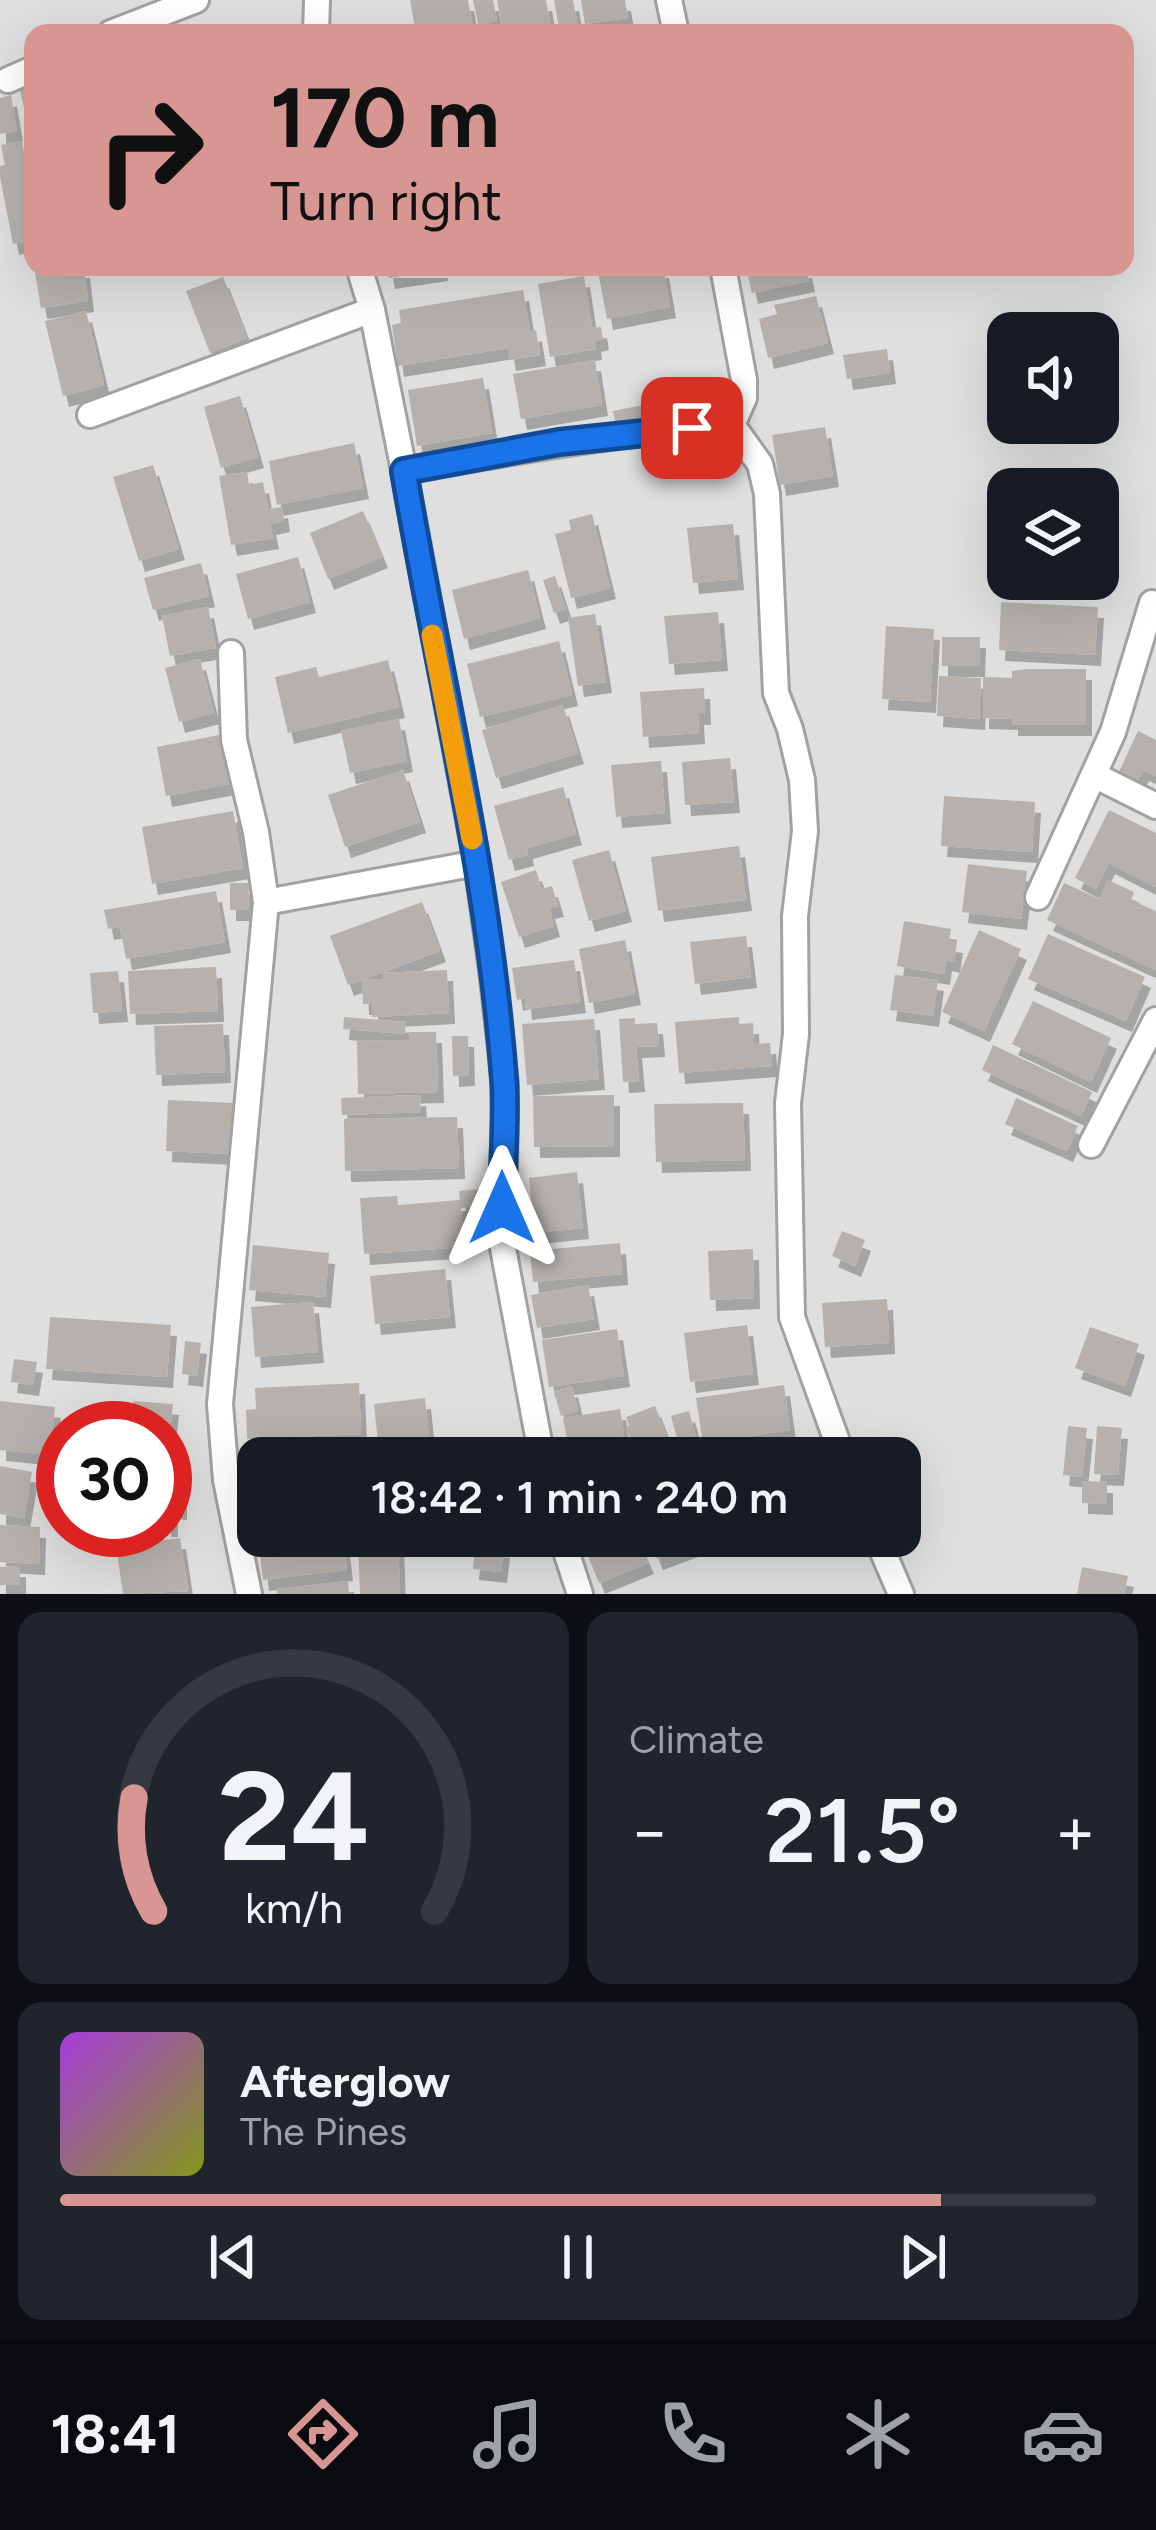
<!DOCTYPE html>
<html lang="en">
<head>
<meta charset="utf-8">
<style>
  :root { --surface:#171b24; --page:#20242c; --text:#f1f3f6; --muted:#9ea1a6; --line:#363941; --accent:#d89693 }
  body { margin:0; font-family:Figtree,sans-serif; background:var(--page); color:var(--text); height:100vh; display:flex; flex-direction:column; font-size:45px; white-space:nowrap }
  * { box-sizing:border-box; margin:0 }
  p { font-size:39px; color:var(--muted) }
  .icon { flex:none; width:66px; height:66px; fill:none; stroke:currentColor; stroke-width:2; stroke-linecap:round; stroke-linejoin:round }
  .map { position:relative; height:1594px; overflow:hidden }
  .drawer { display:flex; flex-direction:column; gap:18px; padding:18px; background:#0d0f14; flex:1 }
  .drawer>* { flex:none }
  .top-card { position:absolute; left:24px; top:24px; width:1110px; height:252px; border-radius:24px; box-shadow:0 12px 48px #0002; background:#d89693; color:#111; overflow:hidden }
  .buttons { position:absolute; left:987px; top:312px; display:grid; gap:24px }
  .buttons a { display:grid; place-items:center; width:132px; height:132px; border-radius:24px; background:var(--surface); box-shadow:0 12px 48px #0002; font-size:60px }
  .speed { position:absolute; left:36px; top:1401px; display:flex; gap:24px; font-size:60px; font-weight:700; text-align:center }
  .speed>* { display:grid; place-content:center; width:156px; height:156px; border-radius:50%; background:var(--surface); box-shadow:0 12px 48px #0002; line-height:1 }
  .speed .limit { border:18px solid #d22; background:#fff; color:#111 }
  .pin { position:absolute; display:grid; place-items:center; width:102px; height:102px; color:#fff; margin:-51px; border-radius:24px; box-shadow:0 6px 18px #0006 }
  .me { position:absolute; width:132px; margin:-66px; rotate:0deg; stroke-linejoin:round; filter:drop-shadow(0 0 9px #0008) }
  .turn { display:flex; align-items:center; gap:42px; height:252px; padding:0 48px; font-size:54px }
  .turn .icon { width:156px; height:156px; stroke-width:2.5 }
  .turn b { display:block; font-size:84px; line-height:102px }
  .big { font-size:90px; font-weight:600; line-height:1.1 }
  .drawer .card { flex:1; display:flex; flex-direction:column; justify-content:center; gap:18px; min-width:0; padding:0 42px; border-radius:24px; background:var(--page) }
  .drawer .dial { align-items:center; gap:0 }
  .dial svg { height:312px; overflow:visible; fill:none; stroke:var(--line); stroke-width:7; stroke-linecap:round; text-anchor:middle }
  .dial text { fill:var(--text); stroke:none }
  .song { display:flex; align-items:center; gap:36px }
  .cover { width:144px; height:144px; border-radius:18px; background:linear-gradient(135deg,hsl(280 70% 55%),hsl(70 70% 35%)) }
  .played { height:12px; border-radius:6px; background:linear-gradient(90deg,var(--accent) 85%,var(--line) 85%) }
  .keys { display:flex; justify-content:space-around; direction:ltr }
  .heat { display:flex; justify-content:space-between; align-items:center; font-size:66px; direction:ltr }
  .drawer .tiles { flex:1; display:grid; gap:18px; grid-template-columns:1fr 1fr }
  .card:last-child { grid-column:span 2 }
  .trip { position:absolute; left:237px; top:1437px; width:684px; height:120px; border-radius:24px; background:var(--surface); box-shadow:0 12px 48px #0002; font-weight:600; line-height:120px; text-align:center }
  .tabs { display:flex; height:192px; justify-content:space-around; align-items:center; background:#090b0e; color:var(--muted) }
  .tabs .icon { width:84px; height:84px }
  .tabs .current { color:var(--accent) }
  .tabs b { font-size:54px; color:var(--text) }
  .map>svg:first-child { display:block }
</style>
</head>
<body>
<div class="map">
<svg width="1156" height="1594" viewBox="0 0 1156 1594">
  <defs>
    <filter id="shadow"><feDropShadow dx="6" dy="11" stdDeviation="0" flood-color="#0004"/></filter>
  </defs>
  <rect width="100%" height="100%" fill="#f0efe9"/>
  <path fill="#dfdfdf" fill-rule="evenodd" d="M0,0H1156V1594H0ZM33,33H1125V267H33ZM1008,333H1098V423H1008ZM1008,489H1098V579H1008ZM63,1428H165V1530H63ZM258,1458H900V1536H258Z"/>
  <g fill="#b6b1ac" filter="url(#shadow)">
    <path d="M410,0H468L474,33H416Z"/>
    <path d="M473,0H493L497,21L491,22L493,33H480Z"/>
    <path d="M497,0H546L552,33H503Z"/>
    <path d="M554,0H573L579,33H560Z"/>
    <path d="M581,0H625L628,18L585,24Z"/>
    <path d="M33,77V140H31L18,81Z"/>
    <path d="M11,95L17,131L0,134V98Z"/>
    <path d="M22,141L33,202V240L13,244L0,177V166L5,165L1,145Z"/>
    <path d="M34,267H84L88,301L41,308Z"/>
    <path d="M387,267H442V270L389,278Z"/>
    <path d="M621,267H663L670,307L607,319L598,271Z"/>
    <path d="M746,267H806L809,281L752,293Z"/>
    <path d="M584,276L592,328L601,327L603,339L595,341L596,349L550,357L538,284Z"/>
    <path d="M223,277L247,338L210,353L186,291Z"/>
    <path d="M523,290L530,332L536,330L540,355L510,360L508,348L398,366L392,325L401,323L399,310Z"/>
    <path d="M816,296L828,343L768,358L759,319L777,314L774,305Z"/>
    <path d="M86,311L104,385L63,396L45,321Z"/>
    <path d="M887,349L890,373L847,379L843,355Z"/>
    <path d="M595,360L602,405L521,419L513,374Z"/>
    <path d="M483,378L492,433L417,446L408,390Z"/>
    <path d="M240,396L258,457L221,468L204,407Z"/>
    <path d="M649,404L652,419L616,426L613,411Z"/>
    <path d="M825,427L833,476L780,485L772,435Z"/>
    <path d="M354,443L363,488L277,505L269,461Z"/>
    <path d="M153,465L179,549L139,561L113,477Z"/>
    <path d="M247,472L249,485L263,482L268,509L282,507L284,521L270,524L273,538L231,545L219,476Z"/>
    <path d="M363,511L382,557L328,579L310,533Z"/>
    <path d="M592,514L610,588L571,598L555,534L571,530L569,520Z"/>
    <path d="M733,524L738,579L693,583L687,528Z"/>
    <path d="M991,548L1008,549V573L989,572Z"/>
    <path d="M298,557L310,602L248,619L236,574Z"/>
    <path d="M201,563L209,596L153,610L144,578Z"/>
    <path d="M528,570L540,618L464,639L452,590Z"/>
    <path d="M555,576L566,609L554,613L543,580Z"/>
    <path d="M1001,602L1098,607L1095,655L999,650Z"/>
    <path d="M208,607L216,648L170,656L162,616Z"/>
    <path d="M718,612L722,660L669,664L664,616Z"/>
    <path d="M595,614L606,682L578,686L568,618Z"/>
    <path d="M886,626L934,629L930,702L882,699Z"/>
    <path d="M942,637H980L979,666H942Z"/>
    <path d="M559,641L572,695L480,717L467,664Z"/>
    <path d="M200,659L214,713L179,722L165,668Z"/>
    <path d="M388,660L399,707L288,733L275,677L316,667L319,677Z"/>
    <path d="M1028,669H1086V725H1012V719L983,718V677L1012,678V671Z"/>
    <path d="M939,676L981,678L979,719L937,716Z"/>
    <path d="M704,688L705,714H698L699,733L643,737L640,692Z"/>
    <path d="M563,705L578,753L496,778L482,730Z"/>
    <path d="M399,719L407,761L350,773L341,731Z"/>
    <path d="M1138,731L1156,740V776L1143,770L1137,783L1118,774Z"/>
    <path d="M219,735L229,784L166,796L157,747Z"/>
    <path d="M730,758L734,802L685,805L682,762Z"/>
    <path d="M661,761L665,813L616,817L611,765Z"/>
    <path d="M403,770L420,822L345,847L328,795Z"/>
    <path d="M563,787L576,834L527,848L528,855L509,860L494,806Z"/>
    <path d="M944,796L1035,802L1032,852L941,846Z"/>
    <path d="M1109,810L1156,833V887L1109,863L1096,889L1075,878Z"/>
    <path d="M233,811L243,868L152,884L142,827Z"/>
    <path d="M739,846L746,900L658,911L651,857Z"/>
    <path d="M609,850L626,911L589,921L572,860Z"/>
    <path d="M968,864L1027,871L1021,919L962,912Z"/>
    <path d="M536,870L542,889L552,886L558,906L549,908L554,926L519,937L501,882Z"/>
    <path d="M1108,880L1134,892L1131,900L1156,911V970L1047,920L1064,883L1100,899Z"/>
    <path d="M230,883H249L248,910H230Z"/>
    <path d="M216,891L225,942L126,959L120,927L108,929L104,910Z"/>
    <path d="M422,902L440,951L348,985L330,936Z"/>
    <path d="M904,921L951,929L949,941L957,942L954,962L946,960L944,974L897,966Z"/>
    <path d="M979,930L1021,949L984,1031L942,1012Z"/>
    <path d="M1048,934L1145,977L1126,1021L1028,979Z"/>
    <path d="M746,936L751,977L695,984L690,942Z"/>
    <path d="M625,940L635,994L589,1003L579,949Z"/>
    <path d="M574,960L580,1002L526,1009L525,998L517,1000L512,968Z"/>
    <path d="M216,967L218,1011L130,1014L128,971Z"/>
    <path d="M447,970L449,1013L372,1017V1004H363L362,980L384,979L383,973Z"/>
    <path d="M118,971L122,1011L93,1013L90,973Z"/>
    <path d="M895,975L938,980L933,1016L890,1010Z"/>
    <path d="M1033,1001L1111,1038L1091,1082L1012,1044Z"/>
    <path d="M344,1017L406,1022L405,1034L343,1029Z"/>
    <path d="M739,1017V1024L753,1023L754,1044L770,1043L772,1066L679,1073L675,1022Z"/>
    <path d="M635,1018V1024L657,1023L659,1046L636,1047L639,1081L623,1082L619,1019Z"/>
    <path d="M594,1019L599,1079L527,1085L522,1024Z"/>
    <path d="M223,1024L225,1072L156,1075L154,1026Z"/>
    <path d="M409,1032H436L438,1092L358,1094L357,1041L409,1040Z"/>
    <path d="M452,1036H468L469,1075L453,1076Z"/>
    <path d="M993,1045L1092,1092L1081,1116L982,1070Z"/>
    <path d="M420,1095L421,1112L342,1115L341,1098Z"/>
    <path d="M614,1095V1146L534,1147L533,1096Z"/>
    <path d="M1016,1098L1078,1126L1067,1151L1005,1124Z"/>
    <path d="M168,1100L233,1103L231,1154L166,1151Z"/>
    <path d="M743,1103L745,1160L656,1162L654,1104Z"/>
    <path d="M457,1117L459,1168L345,1171L344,1119Z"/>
    <path d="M577,1172L583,1228L535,1233L529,1178Z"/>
    <path d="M481,1189L482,1206L461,1208L464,1247L364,1254L360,1198L397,1196L398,1205L460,1200L459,1191Z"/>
    <path d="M842,1231L865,1240L855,1266L832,1256Z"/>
    <path d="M620,1243L622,1274L533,1282L530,1251Z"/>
    <path d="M253,1245L329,1253L325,1297L249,1290Z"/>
    <path d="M753,1249L754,1298L710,1300L708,1251Z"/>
    <path d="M445,1269L450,1317L375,1324L370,1276Z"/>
    <path d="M588,1285L594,1319L537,1328L531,1295Z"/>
    <path d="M887,1299L889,1343L825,1347L822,1303Z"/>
    <path d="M313,1302L318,1352L255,1357L251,1307Z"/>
    <path d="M50,1317L171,1325L167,1377L46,1369Z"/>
    <path d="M747,1325L753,1374L690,1382L684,1333Z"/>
    <path d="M1090,1327L1139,1344L1125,1386L1075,1368Z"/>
    <path d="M617,1329L624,1376L549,1387L542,1340Z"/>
    <path d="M185,1341L201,1343L197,1376L182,1374Z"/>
    <path d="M14,1359L37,1362L33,1385L11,1382Z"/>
    <path d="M359,1383L361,1434L247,1439L246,1410L256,1409L255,1388Z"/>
    <path d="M784,1385L790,1430L703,1443L696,1398Z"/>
    <path d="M572,1386L578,1411L561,1416L554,1392Z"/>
    <path d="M425,1398L430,1446L379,1451L374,1404Z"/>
    <path d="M0,1401L55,1407L50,1455L0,1450Z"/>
    <path d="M133,1401L173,1404L169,1440H165V1428H131Z"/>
    <path d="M655,1406L675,1458H637L626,1427L629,1425L626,1417Z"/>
    <path d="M620,1409L624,1436L568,1445L563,1418Z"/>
    <path d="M689,1411L698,1444L680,1449L671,1416Z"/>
    <path d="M1068,1426L1087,1428L1082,1477L1063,1475Z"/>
    <path d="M1097,1426L1122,1428L1118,1475L1094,1474Z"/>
    <path d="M0,1466L32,1472L24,1518L0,1514Z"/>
    <path d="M165,1479H172V1491H181V1509L172,1508V1526H165Z"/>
    <path d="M1082,1481L1107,1482V1504L1082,1503Z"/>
    <path d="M0,1525L40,1527L39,1564L0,1562Z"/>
    <path d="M258,1536H343L347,1570L263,1580Z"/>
    <path d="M580,1536H636L648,1563L599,1583Z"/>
    <path d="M648,1536H704L706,1541L657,1559Z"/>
    <path d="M180,1538L188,1591L123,1594L116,1546Z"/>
    <path d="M398,1538L400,1594H360L358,1539Z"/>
    <path d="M475,1544L504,1547L501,1572L473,1569Z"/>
    <path d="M20,1566V1585H0V1567Z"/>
    <path d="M1082,1567L1128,1576L1124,1594H1077Z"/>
    <path d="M348,1581L349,1594H277V1589Z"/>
  </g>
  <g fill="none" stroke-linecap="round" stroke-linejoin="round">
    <defs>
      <g id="minor">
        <path d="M669,0L676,33"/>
        <path d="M111,33L196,0"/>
        <path d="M316,33L317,0"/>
        <path d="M8,80L33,69"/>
        <path d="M359,267L372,310L404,471"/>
        <path d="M90,415L372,310"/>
        <path d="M732,425L760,464L767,494L776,693L790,729L802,780L805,831L795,916L796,1034L788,1103L792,1317L843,1458"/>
        <path d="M231,653L234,740L256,832L266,902L220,1404L226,1480L249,1594"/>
        <path d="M1096,776L1156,806"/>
        <path d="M1038,897L1113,732L1152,603"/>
        <path d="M266,902L477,863"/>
        <path d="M1091,1145L1156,1020"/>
        <path d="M542,1458L503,1248L505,1084L492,970L477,863L404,471C513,451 621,432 732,425L744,398V380L723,267"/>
        <path d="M561,1536L580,1594"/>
        <path d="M876,1536L901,1594"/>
      </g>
    </defs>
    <use href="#minor" stroke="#a2a2a2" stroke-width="30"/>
    <use href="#minor" stroke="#fff" stroke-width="24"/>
  </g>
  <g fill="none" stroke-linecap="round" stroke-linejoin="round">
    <defs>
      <path id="route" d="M502,1208C502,1166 507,1122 504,1079C489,874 438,673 404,471L559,442L692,428"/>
    </defs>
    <use href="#route" stroke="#114b97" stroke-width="30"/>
    <use href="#route" stroke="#1a73e8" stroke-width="21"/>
    <path stroke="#f59e0b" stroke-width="21" d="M432,635L472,839"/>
  </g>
</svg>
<div class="buttons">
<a><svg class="icon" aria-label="sound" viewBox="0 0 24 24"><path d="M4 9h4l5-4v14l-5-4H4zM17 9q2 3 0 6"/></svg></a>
<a><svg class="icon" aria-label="layers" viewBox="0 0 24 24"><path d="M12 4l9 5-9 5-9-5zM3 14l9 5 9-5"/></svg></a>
</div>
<div class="speed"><div class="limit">30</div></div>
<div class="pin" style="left:692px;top:428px;background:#d93025"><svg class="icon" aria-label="arrive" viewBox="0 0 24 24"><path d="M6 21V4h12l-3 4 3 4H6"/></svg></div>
<svg class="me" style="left:502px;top:1208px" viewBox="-20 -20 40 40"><path d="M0-17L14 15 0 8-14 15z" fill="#1a73e8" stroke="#fff" stroke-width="4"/></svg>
<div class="trip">18:42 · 1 min · 240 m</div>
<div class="top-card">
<div class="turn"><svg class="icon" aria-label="right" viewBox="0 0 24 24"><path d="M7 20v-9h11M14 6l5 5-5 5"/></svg><div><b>170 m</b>Turn right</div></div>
</div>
</div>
<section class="drawer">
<div class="tiles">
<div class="card dial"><svg viewBox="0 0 100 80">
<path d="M14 69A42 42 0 1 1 86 69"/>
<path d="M14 69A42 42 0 0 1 9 40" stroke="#d89693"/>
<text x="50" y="56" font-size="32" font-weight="700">24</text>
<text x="50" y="72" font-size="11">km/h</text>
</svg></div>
<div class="card"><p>Climate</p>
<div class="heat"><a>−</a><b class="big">21.5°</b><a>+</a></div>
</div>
<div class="card">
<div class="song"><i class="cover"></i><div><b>Afterglow</b><p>The Pines</p></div></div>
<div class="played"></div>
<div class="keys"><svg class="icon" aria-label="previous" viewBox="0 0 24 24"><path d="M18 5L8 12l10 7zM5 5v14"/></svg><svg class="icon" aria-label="pause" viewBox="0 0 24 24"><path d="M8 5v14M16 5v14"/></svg><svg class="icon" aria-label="next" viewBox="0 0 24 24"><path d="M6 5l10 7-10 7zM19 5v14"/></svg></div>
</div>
</div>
</section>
<nav class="tabs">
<b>18:41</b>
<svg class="icon current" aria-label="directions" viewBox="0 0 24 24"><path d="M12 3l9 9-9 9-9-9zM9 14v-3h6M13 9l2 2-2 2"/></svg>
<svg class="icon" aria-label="music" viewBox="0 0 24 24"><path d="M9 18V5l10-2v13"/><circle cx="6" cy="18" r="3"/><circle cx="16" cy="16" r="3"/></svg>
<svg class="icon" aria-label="phone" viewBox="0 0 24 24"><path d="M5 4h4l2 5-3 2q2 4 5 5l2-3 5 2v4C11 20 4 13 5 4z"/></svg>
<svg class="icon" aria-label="climate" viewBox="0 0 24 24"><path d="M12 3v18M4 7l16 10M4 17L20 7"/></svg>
<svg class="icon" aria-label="car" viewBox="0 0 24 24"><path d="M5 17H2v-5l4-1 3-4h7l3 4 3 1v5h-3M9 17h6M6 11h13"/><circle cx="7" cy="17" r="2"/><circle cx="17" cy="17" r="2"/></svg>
</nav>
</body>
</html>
